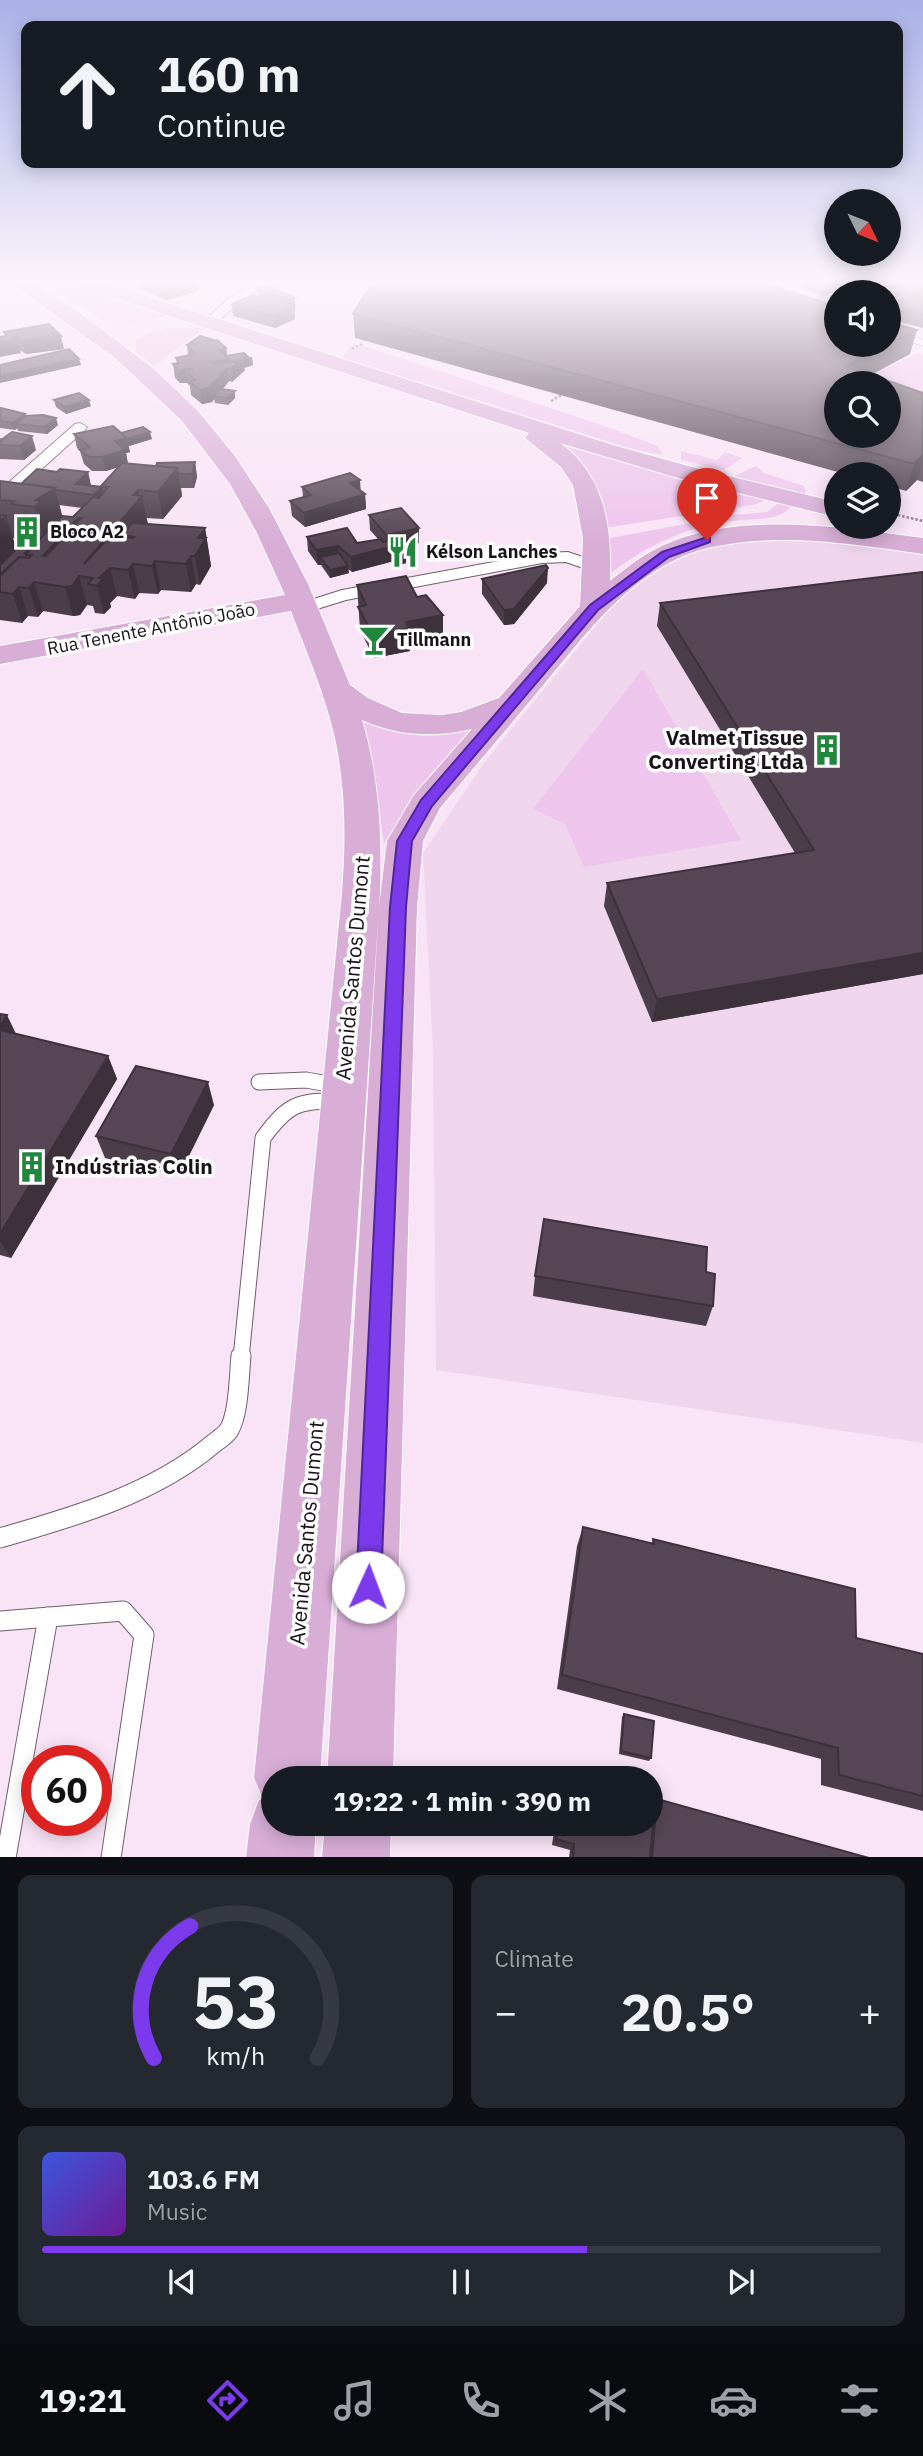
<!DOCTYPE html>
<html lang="en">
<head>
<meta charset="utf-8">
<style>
  :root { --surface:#171b24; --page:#242831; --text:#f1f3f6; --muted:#9ea1a6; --line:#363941; --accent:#7c3aed }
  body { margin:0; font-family:"IBM Plex Sans",sans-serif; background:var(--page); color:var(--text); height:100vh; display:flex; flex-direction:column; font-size:26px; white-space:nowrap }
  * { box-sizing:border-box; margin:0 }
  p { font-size:23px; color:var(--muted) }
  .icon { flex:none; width:38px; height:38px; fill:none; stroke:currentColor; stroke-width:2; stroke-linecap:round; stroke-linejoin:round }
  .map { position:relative; height:1857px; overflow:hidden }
  .details { display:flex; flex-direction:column; gap:18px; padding:18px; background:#0d0f14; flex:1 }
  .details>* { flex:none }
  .hud { position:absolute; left:21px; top:21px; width:882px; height:147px; border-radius:14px; box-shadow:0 4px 18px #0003; background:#171b24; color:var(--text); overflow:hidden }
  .needle { width:46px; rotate:133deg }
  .controls { position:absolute; left:824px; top:189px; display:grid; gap:14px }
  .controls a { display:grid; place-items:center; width:77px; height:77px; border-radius:50%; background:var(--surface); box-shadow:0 4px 18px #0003; font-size:35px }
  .speed { position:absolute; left:21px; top:1745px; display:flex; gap:14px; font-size:35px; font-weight:700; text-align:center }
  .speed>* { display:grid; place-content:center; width:91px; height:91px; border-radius:50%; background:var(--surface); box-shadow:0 4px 18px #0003; line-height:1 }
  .speed .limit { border:10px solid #d22; background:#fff; color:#111 }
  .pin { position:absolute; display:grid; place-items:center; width:60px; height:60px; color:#fff; margin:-72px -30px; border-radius:50% 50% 50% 0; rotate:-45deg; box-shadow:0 0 7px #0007 }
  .pin .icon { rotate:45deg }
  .me { position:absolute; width:77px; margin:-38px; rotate:2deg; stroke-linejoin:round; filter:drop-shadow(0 0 5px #0008) }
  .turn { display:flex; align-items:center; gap:24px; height:147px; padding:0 21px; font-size:32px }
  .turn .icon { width:91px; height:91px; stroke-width:2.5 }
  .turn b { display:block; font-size:49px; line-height:60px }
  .big { font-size:52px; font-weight:700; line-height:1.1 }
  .details .tile { flex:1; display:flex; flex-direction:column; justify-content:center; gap:10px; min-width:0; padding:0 24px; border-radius:14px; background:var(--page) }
  .details .dial { align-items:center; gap:0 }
  .dial svg { height:182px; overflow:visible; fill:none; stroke:var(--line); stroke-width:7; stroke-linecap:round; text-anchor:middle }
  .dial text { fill:var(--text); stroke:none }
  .song { display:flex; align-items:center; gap:21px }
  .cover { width:84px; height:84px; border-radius:10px; background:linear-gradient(135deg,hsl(230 70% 55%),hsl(280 70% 35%)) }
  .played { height:7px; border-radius:4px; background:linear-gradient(90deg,var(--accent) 65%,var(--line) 65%) }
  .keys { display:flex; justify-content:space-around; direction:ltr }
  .heat { display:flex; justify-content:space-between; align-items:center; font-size:38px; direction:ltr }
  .details .tiles { flex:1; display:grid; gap:18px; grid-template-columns:1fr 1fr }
  .tile:last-child { grid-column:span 2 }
  .trip { position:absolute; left:261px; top:1766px; width:402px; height:70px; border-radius:35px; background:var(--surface); box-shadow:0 4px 18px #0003; font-weight:700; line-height:70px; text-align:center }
  .menu { display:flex; height:112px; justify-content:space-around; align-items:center; background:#090b0e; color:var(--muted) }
  .menu .icon { width:49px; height:49px }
  .menu .selected { color:var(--accent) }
  .menu b { font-size:32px; color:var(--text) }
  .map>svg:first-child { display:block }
</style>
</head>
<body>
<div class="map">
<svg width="923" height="1858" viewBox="0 0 923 1858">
  <rect width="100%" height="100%" fill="#f8e4f6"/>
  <path fill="#efd6ed" d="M789,534L923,551V1443L436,1370L433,1052L423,853L484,763L630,584L690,550Z"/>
  <g fill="#eec5ec">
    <path d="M41,282H71L174,314L136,323L104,321Z"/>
    <path d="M173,327L205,328L154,366L136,352L135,341L148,333Z"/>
    <path d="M358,344L613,429L658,446L663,455L629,448L343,358L351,346Z"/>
    <path d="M917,353L923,355V418L889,383H858Z"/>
    <path d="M557,444L764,499V501L753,505L604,528Z"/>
    <path d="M681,451L717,460L725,452L742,458L724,470L681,460Z"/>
    <path d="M756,466L764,473L804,486L806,492L801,496L728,479Z"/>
    <path d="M780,502L792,505C780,521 760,518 742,520C691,525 651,542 611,573L605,539L734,515L767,512Z"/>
    <path d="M643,669L741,840L584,867L565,824L533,809Z"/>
    <path d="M360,715L475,727L406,808L384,844L375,775Z"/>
  </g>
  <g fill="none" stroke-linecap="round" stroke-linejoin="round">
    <defs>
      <path id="service-far2" d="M889,332L923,343"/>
      <g id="service-far1">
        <path d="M259,1082L306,1080L340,1086"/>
        <path d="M241,1358L263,1138C287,1105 298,1100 338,1101"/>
      </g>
      <g id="service">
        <path d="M0,1538C73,1517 154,1494 213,1444C218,1440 226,1435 229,1430C239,1413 239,1376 241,1356"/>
        <path d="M0,1621L123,1611L144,1635L111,1858"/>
        <path d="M6,1858L48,1617"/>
      </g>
      <g id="minor">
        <path d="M255,282H269L237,304L213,326H205V320L229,298Z"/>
        <path d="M80,423L87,427L85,430L6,501L0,503V490L75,424Z"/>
        <path d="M568,552L603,564L606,568L597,573L566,562L542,563L346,600L304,613L295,608L298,604L342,590L542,553Z"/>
      </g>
      <g id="primary">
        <path d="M9,282H31L77,311L153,368L198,411L235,456L269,508L308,584L350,685L368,698L402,713L442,715L461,712L499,698L580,606L583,538L573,485L561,467L525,438L529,433L77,286L74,282H102L613,445L692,467L836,502V517L678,478L560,443C605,475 612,528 610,581C624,570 638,558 654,550C730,509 842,527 923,538V554C853,544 782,532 712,547C634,564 584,637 536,694C504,732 472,770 440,808L423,841L417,907L393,1778H327L379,907L387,841L414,795L472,729C435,738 397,736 362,720C379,776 382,835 380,893L320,1778H273V1824H316L314,1858H246L250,1824L259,1800L263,1799L254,1778L342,893C346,841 346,789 335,738C325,694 307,653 291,611L0,664V646L285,595L257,533L230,484L182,421L114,357Z"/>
        <path d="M325,1824H391L390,1858H322Z"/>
      </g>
    </defs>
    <use href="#service-far2" stroke="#6f5f6e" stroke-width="7"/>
    <use href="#service-far1" stroke="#6f5f6e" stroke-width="17"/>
    <use href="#service" stroke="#6f5f6e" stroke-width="21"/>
    <use href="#minor" stroke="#6f5f6e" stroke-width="2"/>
    <use href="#primary" stroke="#fff" stroke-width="2"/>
    <g stroke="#877986" stroke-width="2.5" stroke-dasharray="2.5 2" stroke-linecap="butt">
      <path d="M813,301L838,289"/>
      <path d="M352,349L364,343"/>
      <path d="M551,401L561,395"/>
      <path d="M889,513L923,521"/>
    </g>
    <use href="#service-far2" stroke="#fff" stroke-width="6"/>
    <use href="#service-far1" stroke="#fff" stroke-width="15"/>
    <use href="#service" stroke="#fff" stroke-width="19"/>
    <use href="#minor" fill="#fff" fill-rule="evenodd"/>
    <use href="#primary" fill="#d8aed7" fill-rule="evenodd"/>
  </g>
  <g fill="#4b3d4a" fill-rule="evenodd">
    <path d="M138,282H198L199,288L198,291L166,300L141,289V286L138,284Z"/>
    <path d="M802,282H857L824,296L801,289Z"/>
    <path d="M923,282V328L889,319V292H838L839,290Z"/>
    <path d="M267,285L296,311H295V319L275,328L233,316L232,304L258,297L257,288Z"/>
    <path d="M353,314L910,354L871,375L923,393V482L917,480L906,491L889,486V474H845L355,338Z"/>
    <path d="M4,332L64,349L26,354L20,350L21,353L5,336Z"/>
    <path d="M190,343L226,348L227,356L248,357V358H252L253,365L244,368L245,370L232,382L229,381L222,390L235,398L228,405L215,403L214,399L212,402L202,404L191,395L190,386L187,383H180L175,378L173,364L177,363L176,358L188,356L187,345H191Z"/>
    <path d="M54,400L91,406L66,414L56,407Z"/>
    <path d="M0,409L25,414L26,416L58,425L47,434L18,431L17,428L15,430L0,428Z"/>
    <path d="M121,433L152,439L128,446L130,452L126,453L128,464L156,466L195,462L197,477L194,488H181L182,496L163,519L146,518L148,524L205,528L211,566L200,585L196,584L191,592L161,590L158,594L139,593L135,599L117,596L110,603L111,607L104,614L95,613L93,606L87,605L80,615L73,616L43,611L38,617L28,616L22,623L0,620V500L21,484L57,472H88L91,486L101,487L118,467L106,471H92L84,464L80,451L77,448L74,434ZM59,505L82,508L73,517L62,516ZM13,538L22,539L23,542H24L16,549Z"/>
    <path d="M0,438L36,450L24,460L0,459Z"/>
    <path d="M302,487L360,491L365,494L366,509L305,527L292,516L290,501L303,497Z"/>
    <path d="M369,515L419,543L399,547L406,563L399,565L394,558V561L352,572L348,569L349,573L330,578L321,565H318L308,551L307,537L357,543L378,539L370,530Z"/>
    <path d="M482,579L547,583L514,624L504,625L482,594Z"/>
    <path d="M357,585L417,597L443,615V638L410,644V651L374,658L360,630Z"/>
    <path d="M660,603L923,974L652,1022L604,906L607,883L795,853L657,626Z"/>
    <path d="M0,1014L16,1034L108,1056L117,1079L11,1258L0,1255Z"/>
    <path d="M214,1105L179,1176L105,1158L96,1136Z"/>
    <path d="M706,1272L713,1306L706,1326L533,1296L535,1276Z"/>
    <path d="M583,1527L652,1543L653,1539L856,1638L923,1654V1811L821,1785V1759L557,1689L577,1546Z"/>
    <path d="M624,1714L651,1758L649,1761L619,1754L622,1717Z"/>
    <path d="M657,1799L869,1858H569L570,1850L552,1845L555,1824H651L655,1801Z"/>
  </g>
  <g fill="#3d323c">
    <path d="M183,282H198V291L166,300L164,288Z"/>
    <path d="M827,282H857L824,296Z"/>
    <path d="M898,282L923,283L889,297V292H875Z"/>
    <path d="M923,292V302L910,298Z"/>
    <path d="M295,298V319L275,328L273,316L286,311L285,301Z"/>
    <path d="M917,330L910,354L854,383L846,366Z"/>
    <path d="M61,336L64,349L26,354L23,341Z"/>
    <path d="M17,340L21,353L0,357V343Z"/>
    <path d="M226,348L230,369L227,368L229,381L216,397L214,396V399L212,402L202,404L200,390L211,362L219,350Z"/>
    <path d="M248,357V360L252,358L253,365L244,368L245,370L232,382L231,369L239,361Z"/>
    <path d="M79,359L81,365L0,383V376Z"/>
    <path d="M193,369L185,370L187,383H180L178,370Z"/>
    <path d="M235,391V398L228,405L227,398Z"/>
    <path d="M89,400L91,406L66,414L64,407Z"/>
    <path d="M25,414L27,421L16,424L17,428L15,430L13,423Z"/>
    <path d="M56,418L58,425L47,434L45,427Z"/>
    <path d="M150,432L152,439L129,446L127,439Z"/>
    <path d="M32,436L36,450L24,460L20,446Z"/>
    <path d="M127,438L130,452L126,453L128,464L106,471L102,457L115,441Z"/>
    <path d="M923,455V461L917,480L906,491L914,464Z"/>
    <path d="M195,462L197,477L194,488L192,474Z"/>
    <path d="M177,468L182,496L163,519L158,492Z"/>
    <path d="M88,472L91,486L76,484Z"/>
    <path d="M360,480L361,495L350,483Z"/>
    <path d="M55,488L65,526L46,545L35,507L36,500Z"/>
    <path d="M102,488L105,502L97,510L93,495Z"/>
    <path d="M138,490L140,498L142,496L148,524L134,537L123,535L126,550L110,568L117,596L110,603L111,607L104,614L97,586L93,578L84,564L133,495Z"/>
    <path d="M365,494L366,509L305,527L304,513Z"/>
    <path d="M6,516L18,554L0,572V521Z"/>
    <path d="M78,518L85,546L51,584L43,556Z"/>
    <path d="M205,528L211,566L200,585L195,556L198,538Z"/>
    <path d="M419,528V543L394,548V561L352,572L351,557L387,548L386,535Z"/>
    <path d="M338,546L339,561L320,557L321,565H318L316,550Z"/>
    <path d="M191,556L196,584L191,592L186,564Z"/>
    <path d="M406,556V563L399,565V557Z"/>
    <path d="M155,561L161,590L158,594L152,566Z"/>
    <path d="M133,564L139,593L135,599L128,570Z"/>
    <path d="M348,566L349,573L330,578V570Z"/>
    <path d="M548,568L547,583L514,624L504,625V610Z"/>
    <path d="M79,576L87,605L80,615L73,616L65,587Z"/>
    <path d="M34,582L43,611L38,617L29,588Z"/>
    <path d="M19,587L28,616L22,623L13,594Z"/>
    <path d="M443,615V638L410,644V651L374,658L373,635L406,622Z"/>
    <path d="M923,953V974L652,1022L657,999Z"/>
    <path d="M7,1015L18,1038L0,1036V1026Z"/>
    <path d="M108,1056L117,1079L11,1258L0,1241V1234Z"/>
    <path d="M208,1082L214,1105L179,1176L171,1154Z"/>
  </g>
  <g fill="#574756" stroke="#3d323c" stroke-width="2" fill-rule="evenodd">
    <path d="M152,282H183L164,288Z"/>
    <path d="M373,282H759L836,306V345H888L846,366L923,393V455L914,464L353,314ZM836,383H889V436H836Z"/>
    <path d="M860,282H898L875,292H846L839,290Z"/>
    <path d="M913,282H923V292L910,298H923V315L889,305V292H882L885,291L893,293Z"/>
    <path d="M267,285L295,298L285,301L257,288Z"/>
    <path d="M253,295L294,307L273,316L232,304Z"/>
    <path d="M889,322L917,330L889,344Z"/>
    <path d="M49,324L61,336L23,341L14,336L17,340L0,343V337L7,336L4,332Z"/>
    <path d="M200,336L214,340L196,344L190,343Z"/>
    <path d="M217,340L226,348L219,350L229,359L211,362L214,364L239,361L231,369L227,368L209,388L200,390L189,381L195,380L185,370L193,369L178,370L173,364L179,363L176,358L195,354L187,345Z"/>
    <path d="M69,349L79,359L0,376V365Z"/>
    <path d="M244,353L248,357L243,358H252L239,362V361L231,362L226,356Z"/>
    <path d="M221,389L235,391L227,398L214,396Z"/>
    <path d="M79,393L89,400L64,407L54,400Z"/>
    <path d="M1,408L25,414L13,423L0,421Z"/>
    <path d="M43,415L56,418L45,427L16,424L26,416Z"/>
    <path d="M113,426L127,438L115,441L125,450L102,457H89L80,450L90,447L74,434Z"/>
    <path d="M143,427L150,432L127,439L121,433Z"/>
    <path d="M12,432L32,436L20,446L0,445V441Z"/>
    <path d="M195,462L192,474H178L177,468L156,466L157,463Z"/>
    <path d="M122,463L177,468L158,492L138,490L133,495L142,496L84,564L110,536L133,538L134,537L123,535L132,523L205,528L198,538H206L195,556H191L186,564L155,561L152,566L133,564L128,570L110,568L99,578H103L97,586L88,584L93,578L79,576L72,586L65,587L34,582L29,588L19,587L13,594L0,592V576L19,557L29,558L32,555L26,554L62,516L73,517L93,497L99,498L108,487L101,486ZM78,518H81L46,556H43Z"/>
    <path d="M37,469L57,472L60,469L88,472L76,484L102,487L93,495L55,490V488L21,484Z"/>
    <path d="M350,473L360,480L350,483L365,494L304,513L290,501L311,495L302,487Z"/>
    <path d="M0,481L55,488L36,500L41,501L35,507L11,504L14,501L0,500Z"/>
    <path d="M401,508L419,528L386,535L369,515Z"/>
    <path d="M0,515L6,516L0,521Z"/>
    <path d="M347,528L357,543L381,539L383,542L389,541L393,546L351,557L338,546L316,550L307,537Z"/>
    <path d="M28,538L39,539L25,553H27L26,554V556L25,557H19L0,575V565Z"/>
    <path d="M397,544L406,556L399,557L394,551L393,545Z"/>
    <path d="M339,553L348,566L330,570L320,557Z"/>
    <path d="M546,565L548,568L514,609L504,610L482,579Z"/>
    <path d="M923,572V953L657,999L607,883L814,850L660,603Z"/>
    <path d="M406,576L417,597L426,595L443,615L406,622L409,628L373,635L358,607L366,605L357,585Z"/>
    <path d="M0,1014L7,1015L0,1026Z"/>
    <path d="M0,1030L108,1056L0,1234Z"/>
    <path d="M136,1066L208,1082L171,1154L96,1136Z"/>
    <path d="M544,1219L707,1247L706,1272L715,1274L713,1306L535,1276Z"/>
    <path d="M583,1527L654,1544L653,1539L855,1589L856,1638L923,1654V1796L839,1775L838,1748L562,1675Z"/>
    <path d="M624,1714L654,1721L651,1758L621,1751Z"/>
    <path d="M657,1799L869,1858H652Z"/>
    <path d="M651,1800L655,1801L650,1858H573L574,1844L556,1839L558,1824H651Z"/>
  </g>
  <linearGradient id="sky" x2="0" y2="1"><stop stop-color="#a9b1e8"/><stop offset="0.52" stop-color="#fcf3fb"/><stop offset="1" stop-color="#fcf3fb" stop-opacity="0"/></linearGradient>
  <rect width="923" height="542" fill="url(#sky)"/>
  <path fill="#7c3aed" stroke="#51269a" stroke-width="2" d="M707,537L710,538V542L669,557L598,610L432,806L412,841L406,907L381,1587L377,1596L368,1599L360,1596L356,1587L390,907L397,841L421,800L590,605L662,552Z"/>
  <defs>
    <symbol id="building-bare" viewBox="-9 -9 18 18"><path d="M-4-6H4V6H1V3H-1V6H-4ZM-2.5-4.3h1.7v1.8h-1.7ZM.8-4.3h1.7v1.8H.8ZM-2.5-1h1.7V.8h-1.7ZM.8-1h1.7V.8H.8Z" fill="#20873c" stroke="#fff" stroke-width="2.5" paint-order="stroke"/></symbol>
    <symbol id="restaurant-bare" viewBox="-9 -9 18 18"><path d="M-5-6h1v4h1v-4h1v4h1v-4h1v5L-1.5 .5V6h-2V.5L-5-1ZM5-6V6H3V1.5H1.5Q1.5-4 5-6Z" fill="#20873c" stroke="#fff" stroke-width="2.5" paint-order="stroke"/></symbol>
    <symbol id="bar-bare" viewBox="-9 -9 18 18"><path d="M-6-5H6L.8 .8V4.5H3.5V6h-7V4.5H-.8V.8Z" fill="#20873c" stroke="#fff" stroke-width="2.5" paint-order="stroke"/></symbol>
  </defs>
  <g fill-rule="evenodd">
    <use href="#building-bare" x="5" y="510" width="44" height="44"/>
    <use href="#restaurant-bare" x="381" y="530" width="44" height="44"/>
    <use href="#bar-bare" x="352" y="618" width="44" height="44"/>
    <use href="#building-bare" x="805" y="728" width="44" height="44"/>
    <use href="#building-bare" x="10" y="1145" width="44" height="44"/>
  </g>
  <g text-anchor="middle" stroke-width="7" stroke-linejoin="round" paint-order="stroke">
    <g font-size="18" font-weight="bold" fill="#191219" stroke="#fff" text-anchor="start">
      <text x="50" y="538">Bloco A2</text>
      <text x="426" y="558">Kélson Lanches</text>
      <text x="397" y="646">Tillmann</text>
    </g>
    <g font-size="18" fill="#191219" stroke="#fff">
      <text transform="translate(151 629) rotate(-11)" y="6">Rua Tenente Antônio João</text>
    </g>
    <g font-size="21" font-weight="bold" fill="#191219" stroke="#fff" text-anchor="end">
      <text x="804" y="745">Valmet Tissue<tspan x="804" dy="24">Converting Ltda</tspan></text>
      <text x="55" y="1174" text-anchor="start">Indústrias Colin</text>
    </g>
    <g font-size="21" fill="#191219" stroke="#fff">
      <text transform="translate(353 968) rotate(-85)" y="7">Avenida Santos Dumont</text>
      <text transform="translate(307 1533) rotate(-85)" y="7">Avenida Santos Dumont</text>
    </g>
  </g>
</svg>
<div class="controls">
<a><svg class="needle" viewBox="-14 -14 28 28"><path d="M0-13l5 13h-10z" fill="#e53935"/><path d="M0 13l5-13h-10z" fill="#9ea1a6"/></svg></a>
<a><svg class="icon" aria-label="sound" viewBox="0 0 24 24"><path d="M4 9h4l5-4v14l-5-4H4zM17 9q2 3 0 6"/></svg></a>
<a><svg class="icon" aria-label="search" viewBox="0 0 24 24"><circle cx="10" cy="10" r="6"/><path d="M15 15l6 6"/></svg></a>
<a><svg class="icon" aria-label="layers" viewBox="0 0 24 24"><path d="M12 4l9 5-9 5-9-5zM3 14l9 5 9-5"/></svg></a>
</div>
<div class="speed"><div class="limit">60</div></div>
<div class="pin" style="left:707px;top:540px;background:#d93025"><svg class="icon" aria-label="arrive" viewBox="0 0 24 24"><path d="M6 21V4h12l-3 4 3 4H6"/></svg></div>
<svg class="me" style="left:368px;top:1587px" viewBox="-20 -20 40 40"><circle r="19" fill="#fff"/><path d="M0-13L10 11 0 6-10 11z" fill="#7c3aed"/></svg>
<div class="trip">19:22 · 1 min · 390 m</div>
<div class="hud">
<div class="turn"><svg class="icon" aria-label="ahead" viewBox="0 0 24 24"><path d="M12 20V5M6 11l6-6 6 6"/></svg><div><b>160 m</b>Continue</div></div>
</div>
</div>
<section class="details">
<div class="tiles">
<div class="tile dial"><svg viewBox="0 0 100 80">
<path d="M14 69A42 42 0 1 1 86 69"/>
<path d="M14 69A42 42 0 0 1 30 11" stroke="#7c3aed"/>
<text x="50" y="56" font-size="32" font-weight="700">53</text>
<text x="50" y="72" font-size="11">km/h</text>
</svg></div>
<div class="tile"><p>Climate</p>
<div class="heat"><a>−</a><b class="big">20.5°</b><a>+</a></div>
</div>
<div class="tile">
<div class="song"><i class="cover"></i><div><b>103.6 FM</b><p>Music</p></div></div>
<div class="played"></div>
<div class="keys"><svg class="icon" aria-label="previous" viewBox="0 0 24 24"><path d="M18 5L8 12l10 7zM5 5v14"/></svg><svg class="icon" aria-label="pause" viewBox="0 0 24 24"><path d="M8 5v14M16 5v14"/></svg><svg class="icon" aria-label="next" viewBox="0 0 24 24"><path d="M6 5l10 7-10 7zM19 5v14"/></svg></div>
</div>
</div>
</section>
<nav class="menu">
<b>19:21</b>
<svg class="icon selected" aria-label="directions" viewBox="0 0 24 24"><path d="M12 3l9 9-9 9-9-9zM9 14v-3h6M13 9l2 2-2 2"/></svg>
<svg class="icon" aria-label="music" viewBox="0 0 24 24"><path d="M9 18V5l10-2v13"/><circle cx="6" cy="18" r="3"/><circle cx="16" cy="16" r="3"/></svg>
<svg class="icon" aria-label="phone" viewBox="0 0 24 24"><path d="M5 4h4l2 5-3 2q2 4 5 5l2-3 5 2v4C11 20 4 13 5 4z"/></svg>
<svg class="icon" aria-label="climate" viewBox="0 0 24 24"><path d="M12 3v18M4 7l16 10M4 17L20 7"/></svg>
<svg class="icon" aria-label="car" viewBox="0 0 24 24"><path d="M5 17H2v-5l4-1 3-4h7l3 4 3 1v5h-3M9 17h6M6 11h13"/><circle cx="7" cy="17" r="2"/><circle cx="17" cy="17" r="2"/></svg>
<svg class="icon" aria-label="filters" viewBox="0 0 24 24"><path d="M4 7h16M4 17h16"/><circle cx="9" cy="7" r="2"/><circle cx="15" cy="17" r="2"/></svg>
</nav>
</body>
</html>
